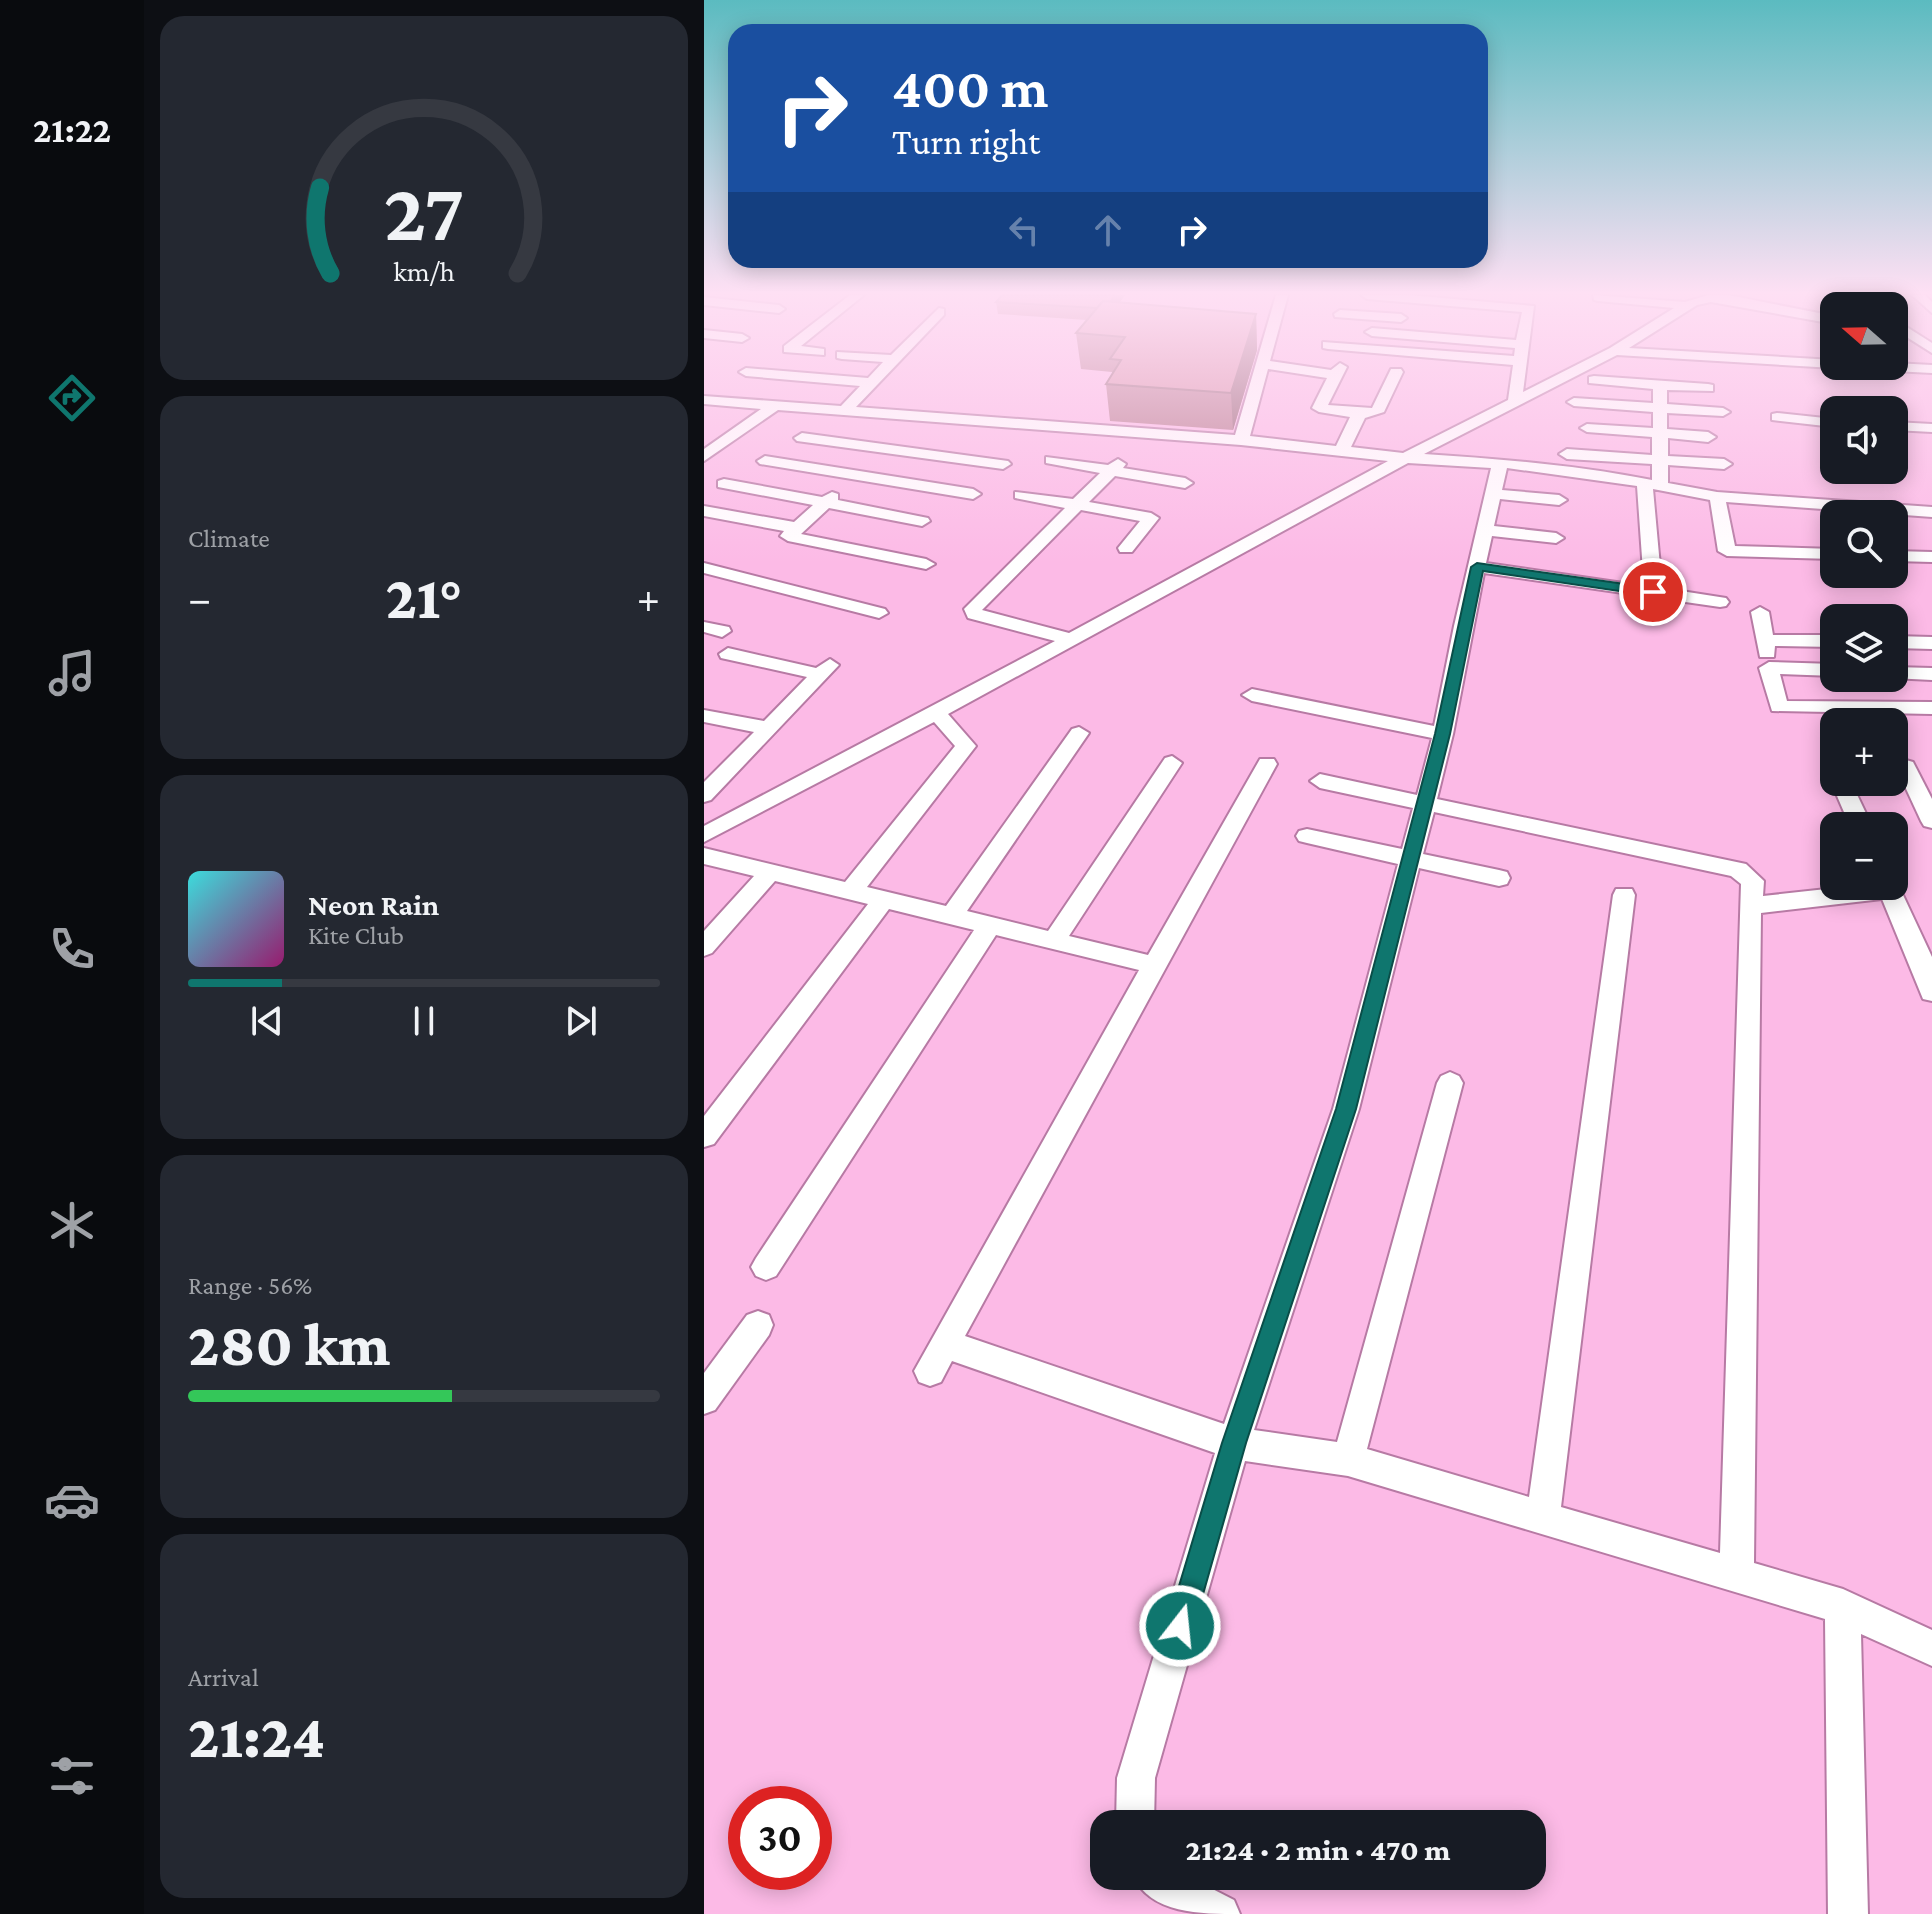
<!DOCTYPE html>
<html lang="en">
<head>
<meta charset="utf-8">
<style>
  :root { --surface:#171b24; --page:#242831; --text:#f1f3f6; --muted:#9ea1a6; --line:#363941; --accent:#0f766e }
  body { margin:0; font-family:"Crimson Pro",serif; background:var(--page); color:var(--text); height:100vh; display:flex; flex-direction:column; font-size:30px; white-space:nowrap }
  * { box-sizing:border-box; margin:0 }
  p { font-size:26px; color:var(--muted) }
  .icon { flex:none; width:44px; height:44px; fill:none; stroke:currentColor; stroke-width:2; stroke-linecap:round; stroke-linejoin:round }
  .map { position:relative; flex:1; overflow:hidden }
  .side { display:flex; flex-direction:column; gap:16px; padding:16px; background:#0d0f14; width:560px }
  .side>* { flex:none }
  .top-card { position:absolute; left:24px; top:24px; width:760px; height:244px; border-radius:24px; box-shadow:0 4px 20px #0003; background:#1a4fa0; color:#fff; overflow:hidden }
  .needle { width:52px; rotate:290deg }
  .fabs { position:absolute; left:1116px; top:292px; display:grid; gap:16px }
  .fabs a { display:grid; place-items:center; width:88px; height:88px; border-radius:16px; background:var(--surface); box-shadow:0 4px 20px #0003; font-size:40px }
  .speed { position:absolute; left:24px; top:1786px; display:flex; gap:16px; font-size:40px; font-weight:700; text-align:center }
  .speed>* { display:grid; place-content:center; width:104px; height:104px; border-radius:50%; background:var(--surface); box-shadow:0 4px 20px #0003; line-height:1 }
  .speed .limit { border:12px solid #d22; background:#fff; color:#111 }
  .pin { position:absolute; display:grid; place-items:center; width:68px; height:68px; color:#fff; margin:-34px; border:4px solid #fff; border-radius:50%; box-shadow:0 2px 8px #0007 }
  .me { position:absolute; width:88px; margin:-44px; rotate:16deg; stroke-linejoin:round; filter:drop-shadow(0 0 6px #0008) }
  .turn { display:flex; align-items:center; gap:28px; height:168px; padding:0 32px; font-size:36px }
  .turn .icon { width:104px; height:104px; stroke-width:2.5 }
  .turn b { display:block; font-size:56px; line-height:68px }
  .lanes { display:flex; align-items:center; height:76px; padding:0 32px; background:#0003; justify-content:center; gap:40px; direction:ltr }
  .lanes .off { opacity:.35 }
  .big { font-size:60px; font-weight:800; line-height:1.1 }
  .side .card { flex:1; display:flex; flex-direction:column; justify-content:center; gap:12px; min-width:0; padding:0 28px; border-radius:24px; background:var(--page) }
  .side .dial { align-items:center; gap:0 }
  .dial svg { height:208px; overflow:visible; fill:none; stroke:var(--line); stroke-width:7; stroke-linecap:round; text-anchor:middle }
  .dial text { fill:var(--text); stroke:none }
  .song { display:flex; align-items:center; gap:24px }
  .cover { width:96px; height:96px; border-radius:12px; background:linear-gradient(135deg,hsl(180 70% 55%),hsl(320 70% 35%)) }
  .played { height:8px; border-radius:4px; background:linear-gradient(90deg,var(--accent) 20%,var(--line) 20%) }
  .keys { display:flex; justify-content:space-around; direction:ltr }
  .heat { display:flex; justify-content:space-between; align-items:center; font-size:44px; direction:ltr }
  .charge { height:12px; border-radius:6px; background:linear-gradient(90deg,#34c759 56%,var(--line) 0) }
  .trip { position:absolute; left:386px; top:1810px; width:456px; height:80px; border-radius:24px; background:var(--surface); box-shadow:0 4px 20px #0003; font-weight:800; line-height:80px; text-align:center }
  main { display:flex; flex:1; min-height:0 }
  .menu { display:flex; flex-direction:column; width:144px; justify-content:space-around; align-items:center; background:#090b0e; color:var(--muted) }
  .menu .icon { width:56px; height:56px }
  .menu .on { color:var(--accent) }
  .menu b { font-size:36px; color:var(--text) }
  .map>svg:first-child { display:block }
</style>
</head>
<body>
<main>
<nav class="menu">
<b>21:22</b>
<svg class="icon on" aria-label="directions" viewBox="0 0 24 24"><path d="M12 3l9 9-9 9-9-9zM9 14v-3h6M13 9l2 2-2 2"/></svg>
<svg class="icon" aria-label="music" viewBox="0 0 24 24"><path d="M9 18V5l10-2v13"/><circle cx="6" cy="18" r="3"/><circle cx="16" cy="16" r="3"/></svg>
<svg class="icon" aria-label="phone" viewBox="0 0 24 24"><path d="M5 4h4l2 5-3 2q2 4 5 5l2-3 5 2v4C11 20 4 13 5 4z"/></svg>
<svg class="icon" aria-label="climate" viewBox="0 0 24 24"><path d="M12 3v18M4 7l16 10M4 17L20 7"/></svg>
<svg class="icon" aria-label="car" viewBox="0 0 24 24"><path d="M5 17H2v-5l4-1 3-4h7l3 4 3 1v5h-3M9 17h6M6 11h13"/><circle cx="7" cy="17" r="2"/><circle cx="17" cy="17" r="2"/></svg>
<svg class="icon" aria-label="filters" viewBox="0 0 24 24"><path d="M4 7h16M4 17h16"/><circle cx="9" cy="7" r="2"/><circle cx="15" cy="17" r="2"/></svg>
</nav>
<section class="side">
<div class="card dial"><svg viewBox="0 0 100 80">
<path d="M14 69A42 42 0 1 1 86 69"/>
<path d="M14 69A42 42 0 0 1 10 36" stroke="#0f766e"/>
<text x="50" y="56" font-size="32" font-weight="700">27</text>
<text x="50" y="72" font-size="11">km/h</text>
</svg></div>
<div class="card"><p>Climate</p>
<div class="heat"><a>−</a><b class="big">21°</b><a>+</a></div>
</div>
<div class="card">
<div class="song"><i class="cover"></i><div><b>Neon Rain</b><p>Kite Club</p></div></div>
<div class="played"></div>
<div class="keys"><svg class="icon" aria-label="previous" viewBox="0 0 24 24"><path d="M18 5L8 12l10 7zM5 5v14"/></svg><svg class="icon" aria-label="pause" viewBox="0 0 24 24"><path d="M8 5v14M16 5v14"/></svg><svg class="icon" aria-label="next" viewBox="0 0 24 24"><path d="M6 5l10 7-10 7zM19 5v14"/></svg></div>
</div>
<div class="card"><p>Range · 56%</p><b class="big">280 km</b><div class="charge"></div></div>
<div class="card"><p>Arrival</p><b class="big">21:24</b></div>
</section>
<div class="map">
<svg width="1228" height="1914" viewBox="0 0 1228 1914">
  <rect width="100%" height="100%" fill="#fcbae6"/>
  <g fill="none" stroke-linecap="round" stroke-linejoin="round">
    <defs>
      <g id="minor">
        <path d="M146,295H160L97,346L120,349V355L80,352V346Z"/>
        <path d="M572,295H584L566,361L627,370L636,363L643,367L624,405L668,408L687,369H697L699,372L680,412L661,418L647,447L699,453L804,400L809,365L624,349L619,348V342L810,356L811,348L668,336L661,332L668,328L812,340L818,312L663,299L657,295H704L830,306L819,392L906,348L970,308L894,301L890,300L889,295L981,302L1005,295H1024L1130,316V324L1007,302L993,305L925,348L1130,360V366H1136L1130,368L913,355L720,454C797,459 872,465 948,480V464L863,459L855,454L863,449L948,455V437L883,432L876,428L883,424L949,428V412L870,406L863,402L870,398L949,403V389L885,383V377L890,376L1004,384L1009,385V391L963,390V404L1019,408L1026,412L1019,416L963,413V429L1004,432L1012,437L1004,442L964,438V456L1020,459L1028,464L1020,469L964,465V483L1013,492L1228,507V517L1022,502L1031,546L1130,549V559L1023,556L1014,551L1006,500L949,489L958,588L1022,598L1025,602L1022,606L1016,607L780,573L749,734L733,799L1042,864L1060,881L1059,896L1150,886H1190L1192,880L1228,957V1001L1219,999L1178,899L1057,913L1050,1563L1139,1589L1228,1630V1666L1157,1634L1164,1914H1124L1121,1619L644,1476L541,1461L451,1778L450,1824H412L413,1778L511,1453L248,1361L237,1382L226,1386L215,1382L210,1371L435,970L292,935L72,1276L62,1280L52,1276L47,1267L52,1258L270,930L185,909L10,1144L0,1147V1116L164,904L71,881L8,953L0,956V931L50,876L0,864V848L141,882L251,746L230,722L0,842V826L351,641L264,618L260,609L361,508L311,498V492L369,499L396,473L342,463V457L404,465L414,459L422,464L419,468L481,478L489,483L481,488L411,476L385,502L447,513L455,518L428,552H416L414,548L436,521L377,510L278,610L365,633L684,461L537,445L74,410L0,461V449L57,409L0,404V396L137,406L156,386L42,376L35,372L42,368L164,378L179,362L138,359L133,358V352L187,355L235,308L240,309V315L152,407L531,435ZM564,369L623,378L608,408L615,412L646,417L632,446L546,436ZM704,463L787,468L750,626L730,726L548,689L538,695L548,701L728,738L713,795L616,774L606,781L616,788L709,808L698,849L603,829L595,831L592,836L595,841L603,843L694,864L629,1109L520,1424L261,1336L573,764L570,759H556L444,955L365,936L478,763L468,756L461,758L344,931L263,911L385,733L375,727L368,729L242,906L163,887L272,746L244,714ZM803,468L933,486L940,586L782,563L788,536L852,543L860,538L852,533L790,526L796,499L855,505L863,500L855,495L798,490ZM730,812L1027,876L1037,884L1016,1553L857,1507L931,895L928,889H912L909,895L825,1497L663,1449L759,1083L755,1076L746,1072L737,1076L733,1083L633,1442L550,1430L655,1109L715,868L795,886L803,884L806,878L803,872L795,870L719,854Z"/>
        <path d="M1150,295H1163L1175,306H1161Z"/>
        <path d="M1208,295H1221L1228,302V313Z"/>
        <path d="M0,297L75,305L81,309L75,313L0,305Z"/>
        <path d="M636,310L697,314L703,318L697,322L631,317L630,314Z"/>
        <path d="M1190,319L1228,343V353L1190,329Z"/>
        <path d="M0,330L38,334L45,338L38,342L0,338Z"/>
        <path d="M1190,363L1228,365V373L1170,370L1163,366H1190Z"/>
        <path d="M1073,413L1130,419V427L1068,420V414Z"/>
        <path d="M1190,422L1228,424V432L1190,430Z"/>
        <path d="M98,433L304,461L307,464L299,469L93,441L90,438Z"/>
        <path d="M61,456L269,489L277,494L269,499L56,464L53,461Z"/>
        <path d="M20,479L118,497L128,492L134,494V500L224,518L226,521L218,526L125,508L97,534L222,559L231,564L222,569L84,541L76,536L80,531L0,516V506L90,522L109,505L14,487V481Z"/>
        <path d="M1190,551L1228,552V562L1190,561Z"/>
        <path d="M0,563L181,609L184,613L175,618L0,573Z"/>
        <path d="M1056,607L1065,612L1069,635H1130V647L1071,646L1070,657H1056L1047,612Z"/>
        <path d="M1137,608L1143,609L1149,618H1131L1128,613Z"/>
        <path d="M0,622L25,627L27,631L18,637L0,632Z"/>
        <path d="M1190,636L1228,637V649L1190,648Z"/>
        <path d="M24,648L112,668L126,659L135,665L7,800L0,802V782L50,732L0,722V710L60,721L103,677L17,658L15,654Z"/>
        <path d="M1065,662L1130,664V676L1076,674L1083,701L1228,702V714L1068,711L1055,668Z"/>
        <path d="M1190,667L1228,668V680L1187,678H1190Z"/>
        <path d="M1130,758V773L1123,771L1120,765Z"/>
        <path d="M1202,760L1209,762L1228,799V828L1220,826L1217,821L1192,767Z"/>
        <path d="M1130,777V782H1147L1168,826H1146L1127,782Z"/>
        <path d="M54,1311L65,1315L69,1325L65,1335L11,1410L0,1414V1373L43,1315Z"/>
        <path d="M429,1876H483L530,1900L536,1914C496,1914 447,1914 429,1876Z"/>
      </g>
    </defs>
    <use href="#minor" stroke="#b77aa4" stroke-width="4"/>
    <use href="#minor" fill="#fff" fill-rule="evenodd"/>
  </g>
  <path fill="#b8788d" d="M298,295H421L416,302L552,314L553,350L529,430L406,421L402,384L408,374V372L377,369L372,333L383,320L294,314L292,302Z"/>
  <g fill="#966273">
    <path d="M411,295H421L402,321L400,309Z"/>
    <path d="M552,314L553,350L529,430L527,393Z"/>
  </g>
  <g fill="#d68ca4" stroke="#966273" stroke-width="2">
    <path d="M298,295H411L406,302L399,301L393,308L292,302Z"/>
    <path d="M399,301L552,314L527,393L402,384L417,360L406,359L421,337L372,333Z"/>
  </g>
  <linearGradient id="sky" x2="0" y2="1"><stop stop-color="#5bbbc0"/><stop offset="0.52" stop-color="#fee0f4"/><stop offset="1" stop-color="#fee0f4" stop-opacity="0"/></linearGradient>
  <rect width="1228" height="563" fill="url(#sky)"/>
  <path fill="#0f766e" stroke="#0a4d48" stroke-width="2" d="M773,563L949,588L955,592L949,596L779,571L746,734L652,1109L542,1443L490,1626L486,1636L476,1639L467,1636L463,1626L518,1443L632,1109L731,734L767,567Z"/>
</svg>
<div class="fabs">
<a><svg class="needle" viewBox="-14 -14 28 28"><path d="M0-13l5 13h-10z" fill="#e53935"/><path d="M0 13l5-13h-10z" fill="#9ea1a6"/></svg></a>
<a><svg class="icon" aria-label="sound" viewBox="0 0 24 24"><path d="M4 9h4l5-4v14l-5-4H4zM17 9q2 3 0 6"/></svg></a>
<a><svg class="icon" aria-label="search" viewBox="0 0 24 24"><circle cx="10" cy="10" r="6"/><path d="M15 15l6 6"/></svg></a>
<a><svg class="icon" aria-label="layers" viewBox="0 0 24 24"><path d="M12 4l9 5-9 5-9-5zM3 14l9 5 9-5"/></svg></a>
<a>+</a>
<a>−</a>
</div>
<div class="speed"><div class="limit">30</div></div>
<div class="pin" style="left:949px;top:592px;background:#d93025"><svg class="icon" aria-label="arrive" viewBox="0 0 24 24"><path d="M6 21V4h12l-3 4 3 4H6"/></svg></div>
<svg class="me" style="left:476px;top:1626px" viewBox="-20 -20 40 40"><circle r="17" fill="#0f766e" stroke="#fff" stroke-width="3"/><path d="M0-11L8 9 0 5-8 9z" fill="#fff"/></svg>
<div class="trip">21:24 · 2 min · 470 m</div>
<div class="top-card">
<div class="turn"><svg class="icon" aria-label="right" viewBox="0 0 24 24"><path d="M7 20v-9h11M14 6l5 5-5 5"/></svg><div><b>400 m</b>Turn right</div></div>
<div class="lanes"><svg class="icon off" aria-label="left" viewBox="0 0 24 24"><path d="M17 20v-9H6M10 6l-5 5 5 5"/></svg><svg class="icon off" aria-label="ahead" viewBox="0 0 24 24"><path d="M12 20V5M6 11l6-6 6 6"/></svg><svg class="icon" aria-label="right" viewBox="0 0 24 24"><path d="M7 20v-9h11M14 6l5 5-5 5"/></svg></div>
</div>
</div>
</main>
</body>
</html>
